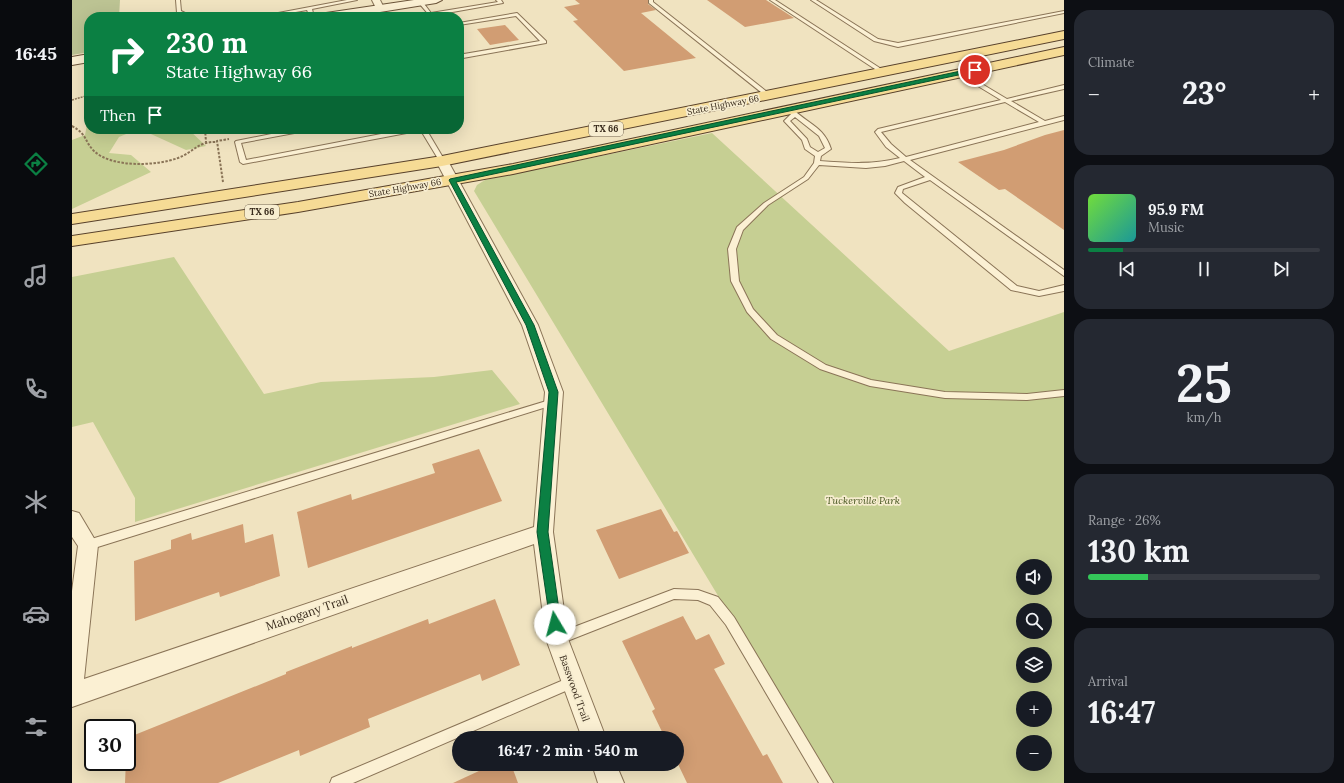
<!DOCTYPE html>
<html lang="en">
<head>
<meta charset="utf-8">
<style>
  :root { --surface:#171b24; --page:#242831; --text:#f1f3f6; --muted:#9ea1a6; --line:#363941; --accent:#0b8043 }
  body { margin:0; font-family:Lora,serif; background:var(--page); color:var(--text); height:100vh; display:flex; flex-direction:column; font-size:15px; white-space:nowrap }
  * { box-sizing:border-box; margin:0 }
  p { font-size:13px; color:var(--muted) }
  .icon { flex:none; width:22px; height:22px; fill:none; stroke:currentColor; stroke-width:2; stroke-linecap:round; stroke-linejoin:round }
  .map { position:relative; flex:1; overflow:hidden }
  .sheet { display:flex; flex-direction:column; gap:10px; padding:10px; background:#0d0f14; width:280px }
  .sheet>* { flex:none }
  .hud { position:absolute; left:12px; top:12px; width:380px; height:122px; border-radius:16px; box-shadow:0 4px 16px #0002; background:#0b8043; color:#fff; overflow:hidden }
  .tools { position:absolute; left:944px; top:559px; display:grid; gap:8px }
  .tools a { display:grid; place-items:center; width:36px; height:36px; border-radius:50%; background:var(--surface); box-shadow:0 4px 16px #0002; font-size:20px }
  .speed { position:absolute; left:12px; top:719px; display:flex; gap:8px; font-size:20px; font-weight:700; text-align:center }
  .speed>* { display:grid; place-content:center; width:52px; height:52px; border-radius:50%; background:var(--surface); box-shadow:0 4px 16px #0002; line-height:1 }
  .speed .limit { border:2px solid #111; border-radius:6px; background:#fff; color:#111 }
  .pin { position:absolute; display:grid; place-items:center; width:34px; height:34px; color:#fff; margin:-17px; border:2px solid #fff; border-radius:50%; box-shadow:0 1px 4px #0007 }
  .me { position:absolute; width:44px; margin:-22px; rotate:352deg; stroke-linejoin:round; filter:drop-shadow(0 0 3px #0008) }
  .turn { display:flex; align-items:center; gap:14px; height:84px; padding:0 16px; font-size:18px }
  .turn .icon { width:52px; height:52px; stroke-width:2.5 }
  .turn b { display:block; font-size:28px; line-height:34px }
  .then { display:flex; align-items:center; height:38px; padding:0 16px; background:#0003; gap:8px; font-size:15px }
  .big { font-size:30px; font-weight:700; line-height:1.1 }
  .sheet .card { flex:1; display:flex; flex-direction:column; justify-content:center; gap:6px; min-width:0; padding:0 14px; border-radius:16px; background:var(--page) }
  .sheet .dial { align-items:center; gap:0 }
  .dial b { font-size:52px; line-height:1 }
  .song { display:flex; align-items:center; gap:12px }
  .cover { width:48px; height:48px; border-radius:6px; background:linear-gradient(135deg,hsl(100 70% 55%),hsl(180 70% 35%)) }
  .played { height:4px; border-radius:2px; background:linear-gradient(90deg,var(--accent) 15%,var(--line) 15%) }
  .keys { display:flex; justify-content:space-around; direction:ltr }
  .heat { display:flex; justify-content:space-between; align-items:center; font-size:22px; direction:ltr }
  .charge { height:6px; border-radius:3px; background:linear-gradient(90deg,#34c759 26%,var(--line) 0) }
  .trip { position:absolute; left:380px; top:731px; width:232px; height:40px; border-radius:20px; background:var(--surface); box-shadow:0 4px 16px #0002; font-weight:700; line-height:40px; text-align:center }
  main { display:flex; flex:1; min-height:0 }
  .menu { display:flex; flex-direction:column; width:72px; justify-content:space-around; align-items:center; background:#090b0e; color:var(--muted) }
  .menu .icon { width:28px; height:28px }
  .menu .selected { color:var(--accent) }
  .menu b { font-size:18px; color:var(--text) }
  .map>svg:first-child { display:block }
</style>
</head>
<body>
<main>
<nav class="menu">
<b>16:45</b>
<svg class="icon selected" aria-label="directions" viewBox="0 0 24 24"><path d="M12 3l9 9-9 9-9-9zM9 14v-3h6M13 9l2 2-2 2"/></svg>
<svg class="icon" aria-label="music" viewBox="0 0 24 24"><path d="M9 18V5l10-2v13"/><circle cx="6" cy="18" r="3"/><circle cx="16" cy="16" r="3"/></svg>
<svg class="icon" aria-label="phone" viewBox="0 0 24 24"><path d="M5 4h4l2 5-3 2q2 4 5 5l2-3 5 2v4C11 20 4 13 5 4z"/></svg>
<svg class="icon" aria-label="climate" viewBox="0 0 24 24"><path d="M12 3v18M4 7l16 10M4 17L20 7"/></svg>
<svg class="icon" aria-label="car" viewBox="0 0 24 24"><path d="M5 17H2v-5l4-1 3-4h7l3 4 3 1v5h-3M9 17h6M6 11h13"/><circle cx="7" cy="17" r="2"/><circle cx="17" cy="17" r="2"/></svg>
<svg class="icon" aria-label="filters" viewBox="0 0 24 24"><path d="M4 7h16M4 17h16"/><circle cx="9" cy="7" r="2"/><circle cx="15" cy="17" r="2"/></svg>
</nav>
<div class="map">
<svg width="992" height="783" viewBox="0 0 992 783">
  <rect width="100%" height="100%" fill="#f0e3c0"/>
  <g fill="#c6cf93" fill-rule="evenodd">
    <path d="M17,114V129H66L47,137L37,153L59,155L79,172L0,209V140L13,135Z"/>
    <path d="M68,129H116L134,146L114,150Z"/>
    <path d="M640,133L877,351L992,312V783H759L402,191L405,185L413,180ZM951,566H973V588H951ZM951,610H973V632H951ZM951,654H973V676H951ZM951,698H973V720H951ZM951,742H973V764H951Z"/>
    <path d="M102,257L192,394L249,382L362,377L420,370L448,404L63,522V498L21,422L0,427V277Z"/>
  </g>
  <path fill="#bcc393" d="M0,0H48L47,17H17V52L0,55Z"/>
  <g fill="#d19d73">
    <path d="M503,0H576V4L584,10L569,13L624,58L552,71L501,21L506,20L492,7L508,4Z"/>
    <path d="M635,0H694L722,18L673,27Z"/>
    <path d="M433,25L447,40L418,45L405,29Z"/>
    <path d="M992,130V230L933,189L927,190L886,162L932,150L973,135Z"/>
    <path d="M407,449L430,501L236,568L225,512L279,494L280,500L363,473L360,464Z"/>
    <path d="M589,509L602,532L605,531L617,553L547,579L524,530Z"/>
    <path d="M171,524L173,543L201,534L208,576L148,597L147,592L63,621L62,561L99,549V540L119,533L120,540Z"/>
    <path d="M423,599L448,665L410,681L408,674L296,719L298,727L228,756L227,750L146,783H53L55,738L214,674V672L280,646V648L356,619L357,624Z"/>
    <path d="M611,616L624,640L637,634L653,664L642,669L691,756L695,754L711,783H615L605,762V738H593L580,711L583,709L550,641Z"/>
    <path d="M422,764H439L446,783H381Z"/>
  </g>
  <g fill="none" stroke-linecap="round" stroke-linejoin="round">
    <defs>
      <g id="lane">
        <path d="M104,0H108L109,11L121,17H115L105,13Z"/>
        <path d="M275,0H285L240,9L242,17H238L235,10L195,17H185Z"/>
        <path d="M424,0H429L431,3L358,16L346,2L350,1L359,13L426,2Z"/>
        <path d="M577,0H581V2L699,95V97H695L577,3Z"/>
        <path d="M698,0H703L814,72L809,73Z"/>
        <path d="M739,0H744L806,39L826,43L992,11V13L826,47L802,41Z"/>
        <path d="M445,13L474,41V43L391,58L387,54V49L392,54L468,41L444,16L387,25V23Z"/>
        <path d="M886,72H890L935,99L992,85V89L939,101L973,121L992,116V120L838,160L992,270V276L858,180L831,189L830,193L945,286L967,291L992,285V291L967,296L939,290L833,203L823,193L826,187L853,177L832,161L813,166L794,168L747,165L736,179L696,205L671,230L664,249L667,281L681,309L705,335L754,365L799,380L873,392L955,394L992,390V396L955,400L873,398L798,386L748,369L699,339L675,312L659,281L656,249L665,227L692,203L732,177L742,163L743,156L733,149L730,140L712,121L719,114L715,109L716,108H720C735,124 752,126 759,149L749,156L748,161C776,163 801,165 828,158L814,147L803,132L806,129L929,100L886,74ZM933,102L967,122L834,157L819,144L809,132ZM723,117L747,136L753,148L746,152L738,147L735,139L718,121Z"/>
        <path d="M224,129H236L233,131L169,143L174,160L335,129H354L373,161L368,162L348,129L345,131L171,164L168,162L163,142L164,141Z"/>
        <path d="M481,399L484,400L486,402L484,404L16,550L12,548L11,545L12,542L16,540Z"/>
        <path d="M602,589L626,590L646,597L662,617L761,783H747L654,625L638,605L626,600L602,599L485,645L481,643L479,639L481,635Z"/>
        <path d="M501,676L505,678L507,682L505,686L281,783H258L260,778Z"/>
      </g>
      <g id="street">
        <path d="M300,0H308L312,8L311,10H305Z"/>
        <path d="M370,157L376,161L466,325L491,392L481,532L496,639L534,738H510L474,639L462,544L0,707V591L6,546L0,537V511L7,513L26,545L12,679L462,527L473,392L450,325L364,161Z"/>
        <path d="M520,764H544L552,783H526Z"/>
      </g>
      <g id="secondary">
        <path d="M342,0H370L364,3L277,17H248L254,13Z"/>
        <path d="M17,54V62L0,65V57Z"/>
      </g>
      <g id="primary">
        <path d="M992,31V39L370,166L0,224V214L370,156Z"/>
        <path d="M992,47V55L441,174L226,212L0,246V236L226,202L441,164Z"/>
      </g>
    </defs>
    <use href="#lane" stroke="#8a7457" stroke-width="2"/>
    <use href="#street" stroke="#8a7457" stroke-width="2"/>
    <use href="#secondary" stroke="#6c553a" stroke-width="2"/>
    <use href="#primary" stroke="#58412b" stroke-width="2"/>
    <g stroke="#8a7457" stroke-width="1.5" stroke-dasharray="2 1" stroke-linecap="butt">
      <path d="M0,100L17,95"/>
      <path d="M0,126L2,127"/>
    </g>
    <g stroke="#8a7457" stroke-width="2" stroke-dasharray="2.5 1.5" stroke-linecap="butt">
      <path d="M0,126C16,135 12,141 22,151C40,168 84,166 106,158C122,152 126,141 145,142"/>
      <path d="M133,129L134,142"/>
      <path d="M151,182L145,141L157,139"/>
    </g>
    <use href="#lane" fill="#fbf0d3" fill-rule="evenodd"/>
    <use href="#street" fill="#fbf0d3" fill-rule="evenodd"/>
    <use href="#secondary" fill="#fbf0d3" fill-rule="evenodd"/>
    <use href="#primary" fill="#f6db95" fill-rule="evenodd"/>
  </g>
  <path fill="#0b8043" stroke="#07532c" d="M903,68L905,71L384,182L462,325L486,392L476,532L489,624L487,628L483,630L479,628L465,532L477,392L454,325L377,180L378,179Z"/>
  <g text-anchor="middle" stroke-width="3.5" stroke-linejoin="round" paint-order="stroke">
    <g font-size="9" fill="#392b1c" stroke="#f7edd0">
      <text transform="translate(651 105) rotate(-11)" y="3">State Highway 66</text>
      <text transform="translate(333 188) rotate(-10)" y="3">State Highway 66</text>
    </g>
    <g fill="#f7edd0" stroke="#726552" stroke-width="1">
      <rect x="517" y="122" width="34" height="14" rx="3"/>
      <rect x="173" y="205" width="34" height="14" rx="3"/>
    </g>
    <g font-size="9" font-weight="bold" fill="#392b1c">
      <text x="534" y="132">TX 66</text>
      <text x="190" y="215">TX 66</text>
    </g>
    <g font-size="10" font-style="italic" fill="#485721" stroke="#f7edd0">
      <text x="791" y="504">Tuckerville Park</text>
    </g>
    <g font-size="10" fill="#392b1c" stroke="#f7edd0">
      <text transform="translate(503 688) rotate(70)" y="4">Basswood Trail</text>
    </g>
    <g font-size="12" fill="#392b1c" stroke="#f7edd0">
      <text transform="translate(235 613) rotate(-19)" y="4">Mahogany Trail</text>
    </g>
  </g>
</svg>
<div class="tools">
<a><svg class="icon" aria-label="sound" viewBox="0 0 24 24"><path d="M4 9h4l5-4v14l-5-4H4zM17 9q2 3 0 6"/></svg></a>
<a><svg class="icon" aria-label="search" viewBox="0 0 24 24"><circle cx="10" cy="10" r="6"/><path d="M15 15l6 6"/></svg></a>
<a><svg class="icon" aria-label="layers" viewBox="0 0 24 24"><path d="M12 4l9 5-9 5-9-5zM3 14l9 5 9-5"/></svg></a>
<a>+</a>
<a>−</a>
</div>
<div class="speed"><div class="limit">30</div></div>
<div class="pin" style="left:903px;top:70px;background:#d93025"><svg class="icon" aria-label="arrive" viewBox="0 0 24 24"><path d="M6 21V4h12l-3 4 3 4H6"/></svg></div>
<svg class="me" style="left:483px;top:624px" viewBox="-20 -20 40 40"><circle r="19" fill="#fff"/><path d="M0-13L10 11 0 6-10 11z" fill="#0b8043"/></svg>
<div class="trip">16:47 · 2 min · 540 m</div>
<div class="hud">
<div class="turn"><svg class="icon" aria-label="right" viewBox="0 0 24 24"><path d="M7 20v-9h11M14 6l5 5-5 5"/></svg><div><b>230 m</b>State Highway 66</div></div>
<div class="then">Then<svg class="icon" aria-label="arrive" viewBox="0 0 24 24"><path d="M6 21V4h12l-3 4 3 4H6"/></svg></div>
</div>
</div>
<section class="sheet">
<div class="card"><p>Climate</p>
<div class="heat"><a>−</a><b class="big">23°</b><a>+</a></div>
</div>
<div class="card">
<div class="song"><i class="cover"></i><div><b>95.9 FM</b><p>Music</p></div></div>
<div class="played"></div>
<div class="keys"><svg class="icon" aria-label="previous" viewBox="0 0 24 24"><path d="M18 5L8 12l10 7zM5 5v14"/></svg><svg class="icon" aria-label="pause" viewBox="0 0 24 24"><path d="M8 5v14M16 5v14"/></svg><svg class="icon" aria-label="next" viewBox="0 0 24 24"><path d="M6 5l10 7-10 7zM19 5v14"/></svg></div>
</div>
<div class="card dial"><b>25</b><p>km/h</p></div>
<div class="card"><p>Range · 26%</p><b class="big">130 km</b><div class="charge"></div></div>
<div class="card"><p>Arrival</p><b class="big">16:47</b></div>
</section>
</main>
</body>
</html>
